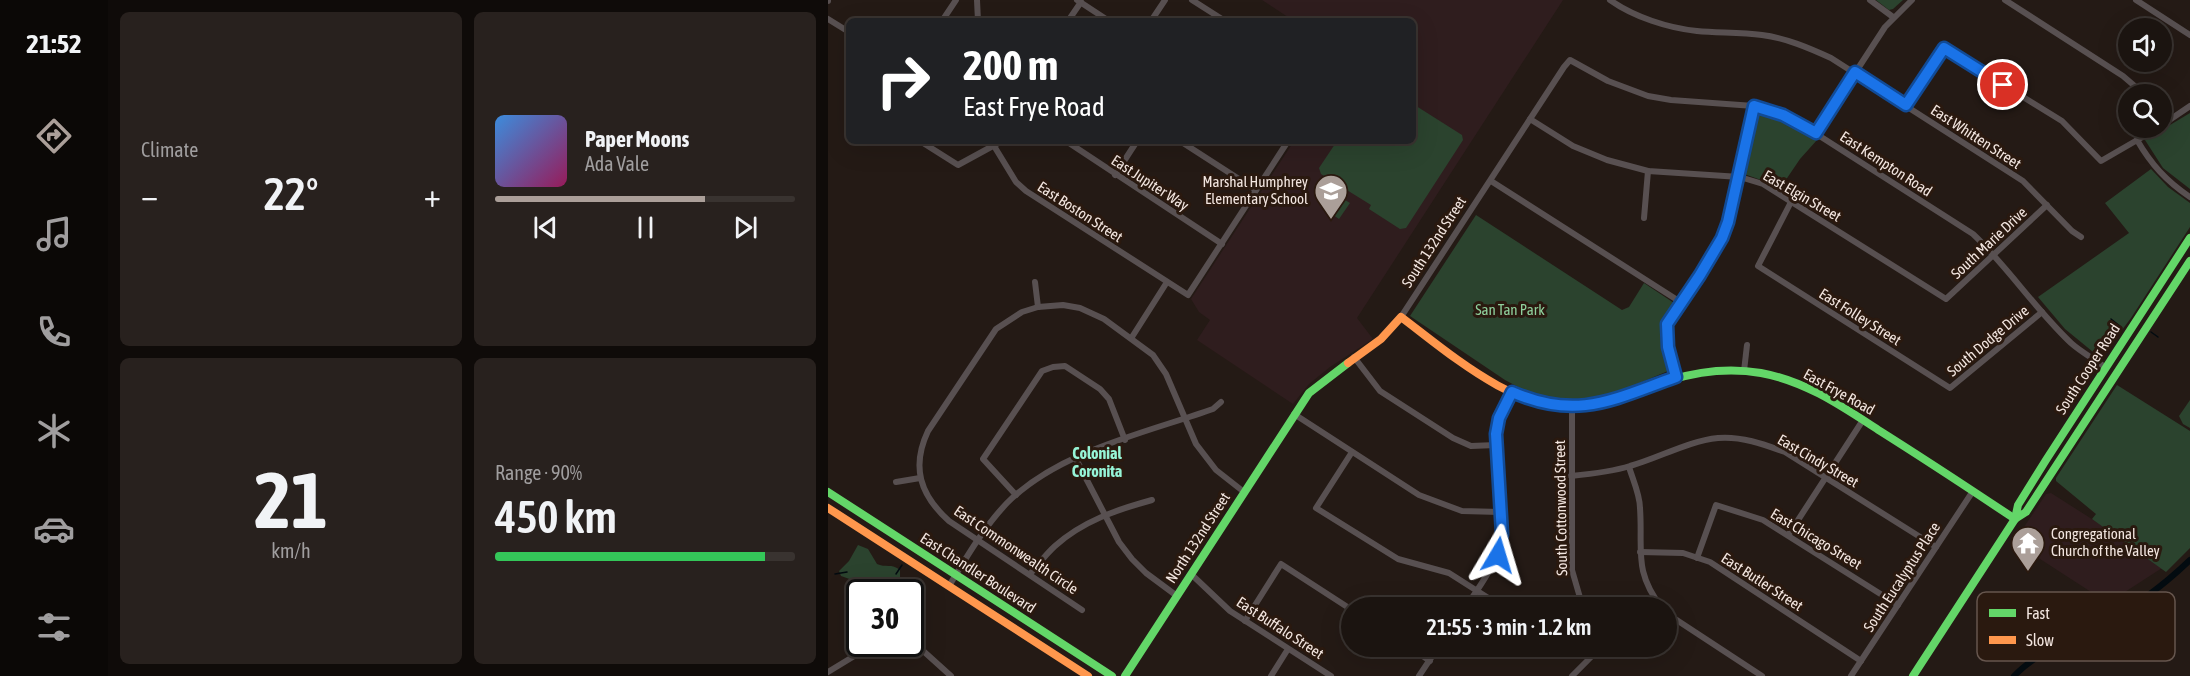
<!DOCTYPE html>
<html lang="en">
<head>
<meta charset="utf-8">
<style>
  :root { --surface:#1b1410; --page:#28211e; --text:#f1f3f6; --muted:#a09e9f; --line:#393330; --accent:#ab9f99 }
  body { margin:0; font-family:"Asap Condensed",sans-serif; background:var(--page); color:var(--text); height:100vh; display:flex; flex-direction:column; font-size:22px; white-space:nowrap }
  * { box-sizing:border-box; margin:0 }
  p { font-size:20px; color:var(--muted) }
  .icon { flex:none; width:33px; height:33px; fill:none; stroke:currentColor; stroke-width:2; stroke-linecap:round; stroke-linejoin:round }
  .map { position:relative; flex:1; overflow:hidden }
  .side { display:flex; flex-direction:column; gap:12px; padding:12px; background:#0f0b09; width:720px }
  .side>* { flex:none }
  .top-card { position:absolute; left:18px; top:18px; width:570px; height:126px; border-radius:9px; box-shadow:0 6px 24px #0002,0 0 0 2px var(--line); background:#202124; color:#fff; overflow:hidden }
  .controls { position:absolute; left:1290px; top:18px; display:grid; gap:12px }
  .controls a { display:grid; place-items:center; width:54px; height:54px; border-radius:50%; background:var(--surface); box-shadow:0 6px 24px #0002,0 0 0 2px var(--line); font-size:30px }
  .speed { position:absolute; left:18px; top:579px; display:flex; gap:12px; font-size:30px; font-weight:700; text-align:center }
  .speed>* { display:grid; place-content:center; width:78px; height:78px; border-radius:50%; background:var(--surface); box-shadow:0 6px 24px #0002,0 0 0 2px var(--line); line-height:1 }
  .speed .limit { border:3px solid #111; border-radius:9px; background:#fff; color:#111 }
  .pin { position:absolute; display:grid; place-items:center; width:51px; height:51px; color:#fff; margin:-26px; border:3px solid #fff; border-radius:50%; box-shadow:0 2px 6px #0007 }
  .me { position:absolute; width:66px; margin:-33px; rotate:7deg; stroke-linejoin:round; filter:drop-shadow(0 0 4px #0008) }
  .turn { display:flex; align-items:center; gap:21px; height:126px; padding:0 18px; font-size:27px }
  .turn .icon { width:78px; height:78px; stroke-width:2.5 }
  .turn b { display:block; font-size:42px; line-height:51px }
  .big { font-size:45px; font-weight:600; line-height:1.1 }
  .side .card { flex:1; display:flex; flex-direction:column; justify-content:center; gap:9px; min-width:0; padding:0 21px; border-radius:9px; background:var(--page) }
  .side .dial { align-items:center; gap:0 }
  .dial b { font-size:78px; line-height:1 }
  .song { display:flex; align-items:center; gap:18px }
  .cover { width:72px; height:72px; border-radius:9px; background:linear-gradient(135deg,hsl(210 70% 55%),hsl(330 70% 35%)) }
  .played { height:6px; border-radius:3px; background:linear-gradient(90deg,var(--accent) 70%,var(--line) 70%) }
  .keys { display:flex; justify-content:space-around; direction:ltr }
  .heat { display:flex; justify-content:space-between; align-items:center; font-size:33px; direction:ltr }
  .charge { height:9px; border-radius:4px; background:linear-gradient(90deg,#34c759 90%,var(--line) 0) }
  .side .tiles { flex:1; display:grid; gap:12px; grid-template-columns:repeat(2,1fr) }
  .trip { position:absolute; left:513px; top:597px; width:336px; height:60px; border-radius:30px; background:var(--surface); box-shadow:0 6px 24px #0002,0 0 0 2px var(--line); font-weight:600; line-height:60px; text-align:center }
  main { display:flex; flex:1; min-height:0 }
  .tab-bar { display:flex; flex-direction:column; width:108px; justify-content:space-around; align-items:center; background:#0b0806; color:var(--muted) }
  .tab-bar .icon { width:42px; height:42px }
  .tab-bar .on { color:var(--accent) }
  .tab-bar b { font-size:27px; color:var(--text) }
  .map>svg:first-child { display:block }
</style>
</head>
<body>
<main>
<nav class="tab-bar">
<b>21:52</b>
<svg class="icon on" aria-label="directions" viewBox="0 0 24 24"><path d="M12 3l9 9-9 9-9-9zM9 14v-3h6M13 9l2 2-2 2"/></svg>
<svg class="icon" aria-label="music" viewBox="0 0 24 24"><path d="M9 18V5l10-2v13"/><circle cx="6" cy="18" r="3"/><circle cx="16" cy="16" r="3"/></svg>
<svg class="icon" aria-label="phone" viewBox="0 0 24 24"><path d="M5 4h4l2 5-3 2q2 4 5 5l2-3 5 2v4C11 20 4 13 5 4z"/></svg>
<svg class="icon" aria-label="climate" viewBox="0 0 24 24"><path d="M12 3v18M4 7l16 10M4 17L20 7"/></svg>
<svg class="icon" aria-label="car" viewBox="0 0 24 24"><path d="M5 17H2v-5l4-1 3-4h7l3 4 3 1v5h-3M9 17h6M6 11h13"/><circle cx="7" cy="17" r="2"/><circle cx="17" cy="17" r="2"/></svg>
<svg class="icon" aria-label="filters" viewBox="0 0 24 24"><path d="M4 7h16M4 17h16"/><circle cx="9" cy="7" r="2"/><circle cx="15" cy="17" r="2"/></svg>
</nav>
<section class="side">
<div class="tiles">
<div class="card"><p>Climate</p>
<div class="heat"><a>−</a><b class="big">22°</b><a>+</a></div>
</div>
<div class="card">
<div class="song"><i class="cover"></i><div><b>Paper Moons</b><p>Ada Vale</p></div></div>
<div class="played"></div>
<div class="keys"><svg class="icon" aria-label="previous" viewBox="0 0 24 24"><path d="M18 5L8 12l10 7zM5 5v14"/></svg><svg class="icon" aria-label="pause" viewBox="0 0 24 24"><path d="M8 5v14M16 5v14"/></svg><svg class="icon" aria-label="next" viewBox="0 0 24 24"><path d="M6 5l10 7-10 7zM19 5v14"/></svg></div>
</div>
<div class="card dial"><b>21</b><p>km/h</p></div>
<div class="card"><p>Range · 90%</p><b class="big">450 km</b><div class="charge"></div></div>
</div>
</section>
<div class="map">
<svg width="1362" height="676" viewBox="0 0 1362 676">
  <rect width="100%" height="100%" fill="#241a15"/>
  <g fill="#2f1d1e">
    <path d="M434,0H735L529,318L545,339L502,367L481,384L465,404L369,340L382,320L371,312L363,299L466,141H585V21H466Z"/>
    <path d="M1223,493L1278,528L1334,568L1280,603L1186,542L1218,494Z"/>
  </g>
  <g fill="#2b432e">
    <path d="M1048,0H1075L1065,9L1061,10Z"/>
    <path d="M585,104L634,135L635,140L578,228L572,229L541,209L543,205L493,174L491,168L509,141H585Z"/>
    <path d="M1362,113V189L1335,168L1317,140Z"/>
    <path d="M935,114L959,123L989,140L972,159L951,190L936,181L916,174L927,119L929,116Z"/>
    <path d="M1323,169L1340,187L1362,203V227L1303,318L1276,354L1270,356L1237,329L1210,297L1301,233L1277,203Z"/>
    <path d="M502,191L522,203L511,219L492,206Z"/>
    <path d="M648,215L794,310L801,307L816,283L846,303C831,332 832,341 840,371L802,387L772,397L750,400L727,399L703,394L677,380L582,316Z"/>
    <path d="M1289,385L1362,431V548L1338,572L1264,519L1268,514L1228,481V478Z"/>
    <path d="M1362,400V428L1355,424L1351,416Z"/>
    <path d="M30,545L40,549L49,564C57,568 64,563 72,570V578L63,584L58,592H37L30,582L13,576L11,571L21,561Z"/>
  </g>
  <g fill="none" stroke-linecap="round" stroke-linejoin="round">
    <g stroke="#030b10" stroke-width="1.5">
      <path d="M1283,319L1293,327"/>
      <path d="M1323,332L1330,337"/>
      <path d="M7,574L19,572"/>
      <path d="M68,574L74,565"/>
    </g>
    <path stroke="#030b10" stroke-width="6" d="M1186,676C1210,651 1242,641 1273,625C1305,608 1336,585 1362,560"/>
    <g stroke="#585051" stroke-width="6">
      <path d="M149,0L150,21"/>
      <path d="M249,0L281,21"/>
      <path d="M364,0L397,21"/>
      <path d="M782,0C806,17 840,28 869,31C890,33 912,32 934,35C958,38 981,48 1003,58L1195,181L1244,231L1253,237"/>
      <path d="M1042,0L1065,17"/>
      <path d="M1177,0L1295,76L1316,94"/>
      <path d="M1308,0L1362,35"/>
      <path d="M0,1V0"/>
      <path d="M0,19L21,32"/>
      <path d="M114,21L128,0"/>
      <path d="M240,21L253,2"/>
      <path d="M323,21L337,0"/>
      <path d="M1078,105L1116,48L1234,121L1273,161L1330,128"/>
      <path d="M702,119L745,146L779,160L820,171L912,177L935,184L1118,299L1219,205"/>
      <path d="M1334,125L1362,106"/>
      <path d="M988,133L1057,27L1084,0"/>
      <path d="M1309,140C1323,164 1338,181 1362,197"/>
      <path d="M92,141L130,165L174,141"/>
      <path d="M163,141L188,182L198,191L360,295L460,141"/>
      <path d="M238,141L394,244"/>
      <path d="M352,141L428,190"/>
      <path d="M287,175L309,141"/>
      <path d="M663,181L854,303"/>
      <path d="M963,202L930,266L1122,388L1214,312"/>
      <path d="M816,218L820,171"/>
      <path d="M207,282L210,307"/>
      <path d="M573,317L736,67L742,60L780,81L820,96L843,100L926,106L955,115L976,126L1145,234C1180,267 1207,309 1243,343C1253,352 1266,359 1277,367"/>
      <path d="M304,337L339,282"/>
      <path d="M526,357L552,391L625,438L643,446L668,445"/>
      <path d="M916,371L919,345"/>
      <path d="M848,377L840,347L839,324L872,275L894,238L900,222L926,106"/>
      <path d="M744,407V570L755,608"/>
      <path d="M466,414L591,495L634,511L672,512"/>
      <path d="M524,452L488,508L570,559L621,573L676,608"/>
      <path d="M248,459L291,542L304,559L318,573L349,596"/>
      <path d="M801,467C805,480 812,495 812,508C815,550 805,571 834,608"/>
      <path d="M743,476C763,474 783,472 802,466C831,458 860,441 890,438C913,436 935,444 957,452L1108,547"/>
      <path d="M68,482L92,478"/>
      <path d="M188,495L155,459L214,371L225,367L237,366L272,389L281,399L297,440"/>
      <path d="M961,534L1035,420"/>
      <path d="M812,552L855,553L882,562L1033,661"/>
      <path d="M869,558L888,505L935,520L1070,605"/>
      <path d="M202,574C210,565 218,554 227,546C255,521 288,510 324,500"/>
      <path d="M363,574L402,611L503,676"/>
      <path d="M121,586C138,558 156,527 179,503C231,451 317,433 385,409L393,402"/>
      <path d="M637,608C653,585 670,562 674,534L668,434L671,418L684,392"/>
      <path d="M254,610L121,521C92,495 83,467 100,431L168,329L194,312L210,307L235,305L252,308L276,319L325,355L338,374L368,444L388,470L416,492"/>
      <path d="M838,613L934,676"/>
      <path d="M417,621L453,564L524,610"/>
      <path d="M82,639L123,676"/>
      <path d="M580,646L602,661"/>
      <path d="M0,672L46,644"/>
      <path d="M443,676L460,649"/>
      <path d="M591,676L611,646"/>
      <path d="M744,676L765,655L770,646"/>
      <path d="M1023,676L1145,491"/>
    </g>
    <g stroke="#63d668" stroke-width="8">
      <path d="M843,380C872,371 903,368 933,373C978,381 1015,407 1052,431C1098,460 1142,489 1187,519"/>
      <path d="M0,492L284,676"/>
      <path d="M1187,519L1198,512L1362,261"/>
      <path d="M297,676L481,393L520,363"/>
      <path d="M1085,676L1187,519L1190,505L1218,460L1362,238"/>
    </g>
    <g stroke="#ff974d" stroke-width="8">
      <path d="M520,363L553,339L573,317C621,353 690,415 755,407C785,403 814,389 843,380"/>
      <path d="M0,508L260,676"/>
    </g>
  </g>
  <g fill="none" stroke-linecap="round" stroke-linejoin="round">
    <defs>
      <path id="route" d="M670,555L674,534L668,434L671,418L684,392C750,421 786,399 848,377L840,347L839,324L872,275L894,238L900,222L926,106L955,115L988,133L1027,72L1078,105L1116,48L1175,85"/>
    </defs>
    <use href="#route" stroke="#114b97" stroke-width="15"/>
    <use href="#route" stroke="#1a73e8" stroke-width="10"/>
  </g>
  <defs>
    <symbol id="school-pin" viewBox="-11 -11 22 30"><path d="M0 17L-7.5 6A9.5 9.5 0 1 1 7.5 6Z" fill="#ab9f99" stroke="#2a190f"/><path d="M0-5L7-2L0 1L-7-2ZM-4 1L0 2.5L4 1V4Q0 6-4 4Z" fill="#fff"/></symbol>
    <symbol id="temple-pin" viewBox="-11 -11 22 30"><path d="M0 17L-7.5 6A9.5 9.5 0 1 1 7.5 6Z" fill="#ab9f99" stroke="#2a190f"/><path d="M0-6L5-2H3V0L6.5 2.5H4V6H1.5V3h-3V6H-4V2.5H-6.5L-3 0V-2H-5Z" fill="#fff"/></symbol>
  </defs>
  <g fill-rule="evenodd">
    <use href="#school-pin" x="484" y="172" width="38" height="52"/>
    <use href="#temple-pin" x="1181" y="524" width="38" height="52"/>
  </g>
  <g text-anchor="middle" stroke-width="6" stroke-linejoin="round" paint-order="stroke">
    <g font-size="15" fill="#f3e6e0" stroke="#2a190f">
      <text transform="translate(1148 137) rotate(33)" y="5">East Whitten Street</text>
      <text transform="translate(1058 164) rotate(33)" y="5">East Kempton Road</text>
      <text transform="translate(322 183) rotate(33)" y="5">East Jupiter Way</text>
      <text transform="translate(974 196) rotate(30)" y="5">East Elgin Street</text>
      <text transform="translate(252 212) rotate(33)" y="5">East Boston Street</text>
      <text transform="translate(606 242) rotate(-57)" y="5">South 132nd Street</text>
      <text transform="translate(1161 243) rotate(-43)" y="5">South Marie Drive</text>
      <text transform="translate(1032 317) rotate(32)" y="5">East Folley Street</text>
      <text transform="translate(1160 341) rotate(-40)" y="5">South Dodge Drive</text>
      <text transform="translate(1260 369) rotate(-57)" y="5">South Cooper Road</text>
      <text transform="translate(1011 392) rotate(29)" y="5">East Frye Road</text>
      <text transform="translate(990 461) rotate(30)" y="5">East Cindy Street</text>
      <text transform="translate(733 508) rotate(-91)" y="5">South Cottonwood Street</text>
      <text transform="translate(370 538) rotate(-57)" y="5">North 132nd Street</text>
      <text transform="translate(988 539) rotate(31)" y="5">East Chicago Street</text>
      <text transform="translate(188 550) rotate(34)" y="5">East Commonwealth Circle</text>
      <text transform="translate(150 573) rotate(33)" y="5">East Chandler Boulevard</text>
      <text transform="translate(1074 577) rotate(-57)" y="5">South Eucalyptus Place</text>
      <text transform="translate(934 582) rotate(33)" y="5">East Butler Street</text>
      <text transform="translate(452 628) rotate(33)" y="5">East Buffalo Street</text>
    </g>
    <g font-size="15" fill="#f3e6e0" stroke="#2a190f" text-anchor="end">
      <text x="480" y="187">Marshal Humphrey<tspan x="480" dy="17">Elementary School</tspan></text>
      <text x="1223" y="539" text-anchor="start">Congregational<tspan x="1223" dy="17">Church of the Valley</tspan></text>
    </g>
    <g font-size="15" fill="#8fd09c" stroke="#2a190f">
      <text x="682" y="315">San Tan Park</text>
    </g>
    <g font-size="16" font-weight="bold" fill="#96f4d6" stroke="#2a190f">
      <text x="269" y="459">Colonial<tspan x="269" dy="18">Coronita</tspan></text>
    </g>
  </g>
  <rect x="1149" y="592" width="198" height="69" rx="9" fill="#2a190f" stroke="#66564e" stroke-width="1.5"/>
  <rect x="1161" y="609" width="27" height="8" fill="#63d668"/>
  <rect x="1161" y="636" width="27" height="8" fill="#ff974d"/>
  <g font-size="16" fill="#f3e6e0">
    <text x="1198" y="619">Fast</text>
    <text x="1198" y="646">Slow</text>
  </g>
</svg>
<div class="controls">
<a><svg class="icon" aria-label="sound" viewBox="0 0 24 24"><path d="M4 9h4l5-4v14l-5-4H4zM17 9q2 3 0 6"/></svg></a>
<a><svg class="icon" aria-label="search" viewBox="0 0 24 24"><circle cx="10" cy="10" r="6"/><path d="M15 15l6 6"/></svg></a>
</div>
<div class="speed"><div class="limit">30</div></div>
<div class="pin" style="left:1175px;top:85px;background:#d93025"><svg class="icon" aria-label="arrive" viewBox="0 0 24 24"><path d="M6 21V4h12l-3 4 3 4H6"/></svg></div>
<svg class="me" style="left:670px;top:555px" viewBox="-20 -20 40 40"><path d="M0-17L14 15 0 8-14 15z" fill="#1a73e8" stroke="#fff" stroke-width="4"/></svg>
<div class="trip">21:55 · 3 min · 1.2 km</div>
<div class="top-card">
<div class="turn"><svg class="icon" aria-label="right" viewBox="0 0 24 24"><path d="M7 20v-9h11M14 6l5 5-5 5"/></svg><div><b>200 m</b>East Frye Road</div></div>
</div>
</div>
</main>
</body>
</html>
